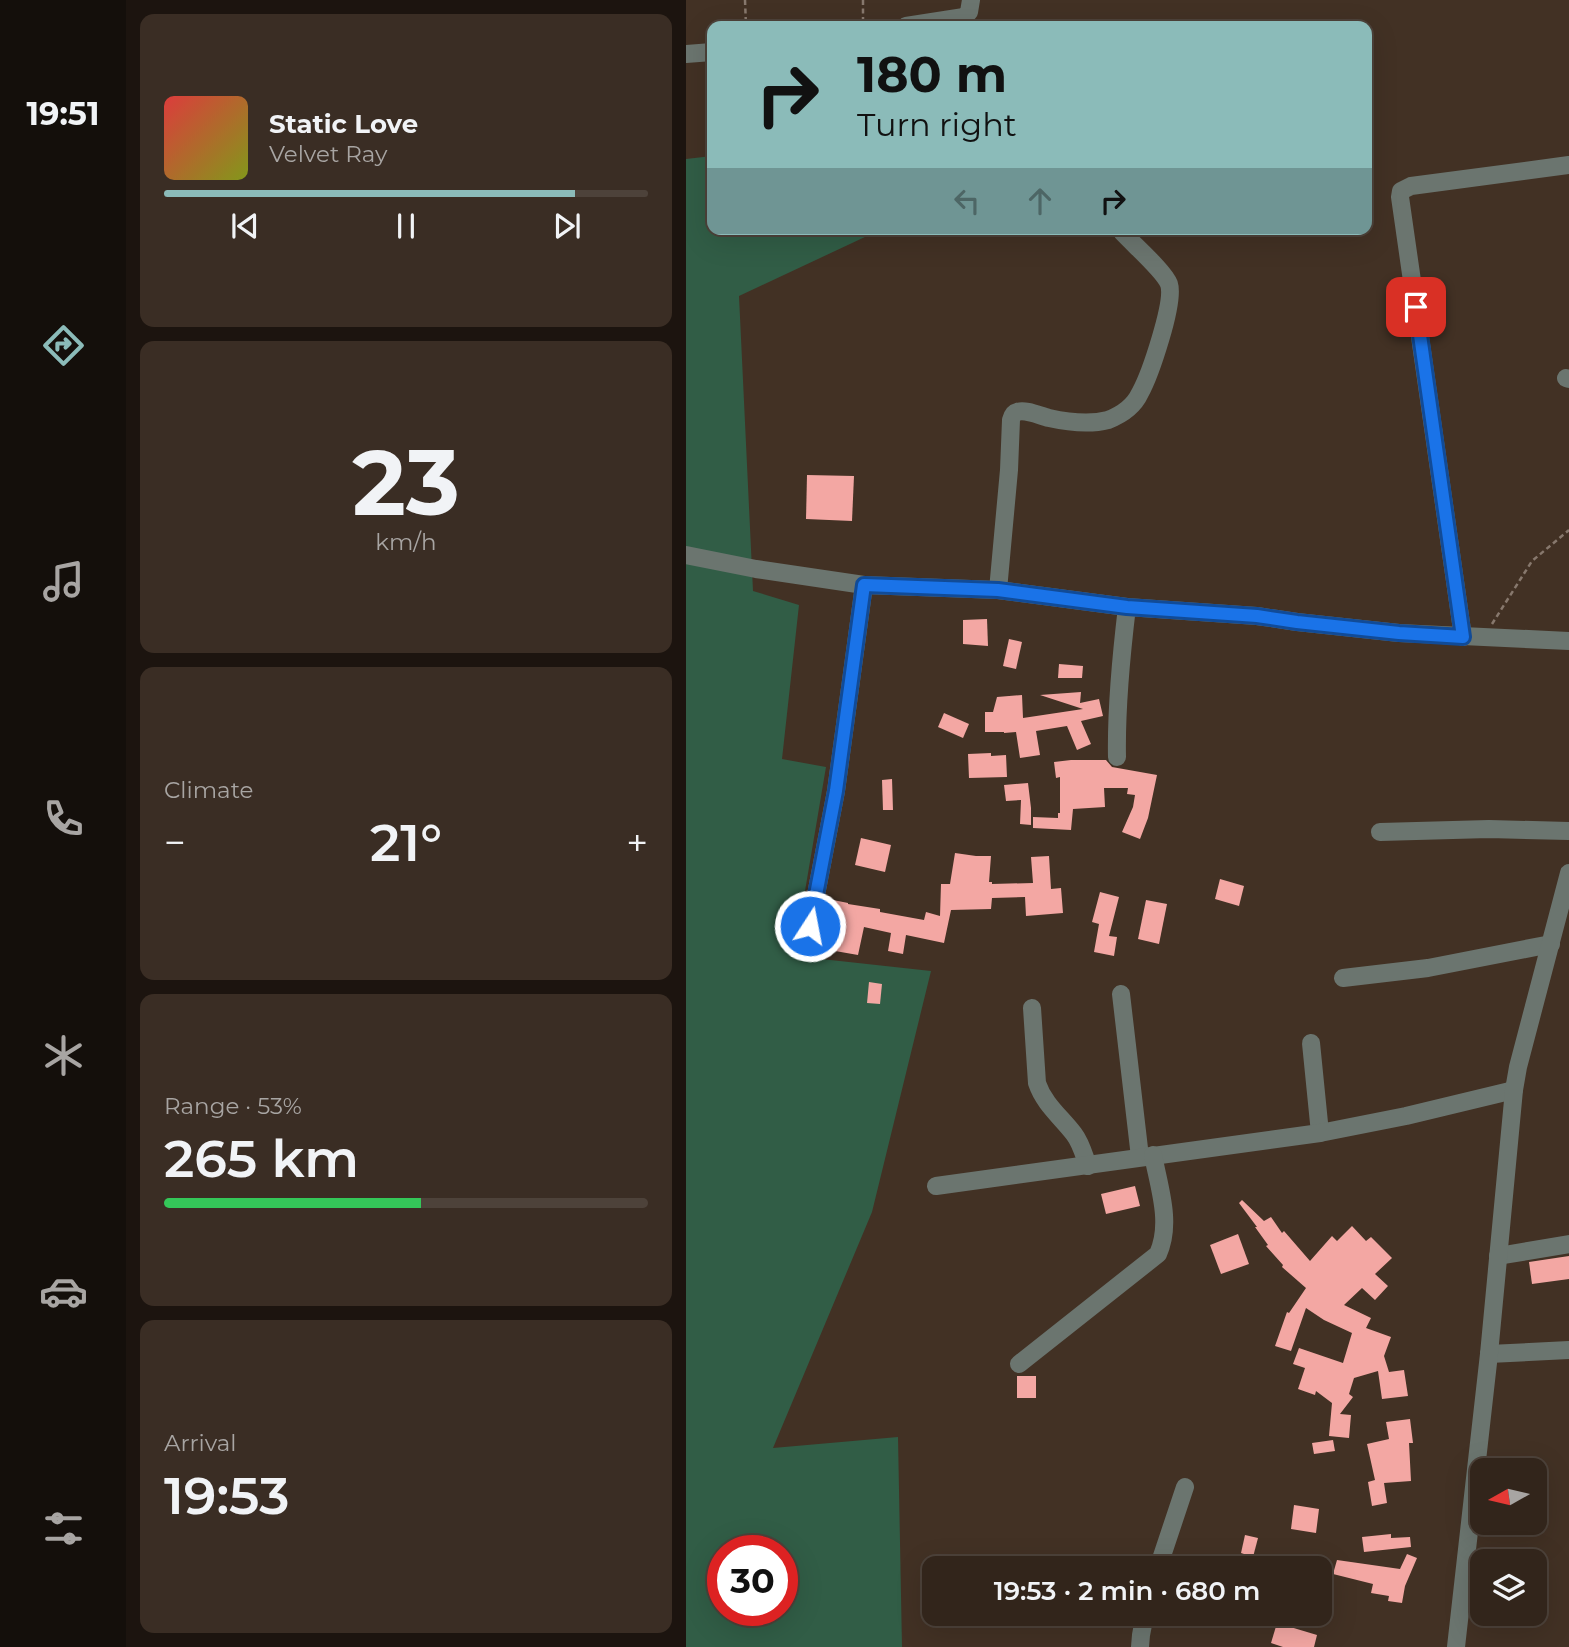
<!DOCTYPE html>
<html lang="en">
<head>
<meta charset="utf-8">
<style>
  :root { --surface:#32251b; --page:#3a2d24; --text:#f1f3f6; --muted:#a8a5a3; --line:#4d423a; --accent:#8bbbb9 }
  body { margin:0; font-family:Montserrat,sans-serif; background:var(--page); color:var(--text); height:100vh; display:flex; flex-direction:column; font-size:26px; white-space:nowrap }
  * { box-sizing:border-box; margin:0 }
  p { font-size:23px; color:var(--muted) }
  .icon { flex:none; width:38px; height:38px; fill:none; stroke:currentColor; stroke-width:2; stroke-linecap:round; stroke-linejoin:round }
  .map { position:relative; flex:1; overflow:hidden }
  .panel { display:flex; flex-direction:column; gap:14px; padding:14px; background:#1c140f; width:560px }
  .panel>* { flex:none }
  .banner { position:absolute; left:21px; top:21px; width:665px; height:214px; border-radius:14px; box-shadow:0 7px 28px #0002,0 0 0 2px var(--line); background:#8bbbb9; color:#111; overflow:hidden }
  .needle { width:46px; rotate:262deg }
  .controls { position:absolute; left:784px; top:1458px; display:grid; gap:14px }
  .controls a { display:grid; place-items:center; width:77px; height:77px; border-radius:14px; background:var(--surface); box-shadow:0 7px 28px #0002,0 0 0 2px var(--line); font-size:35px }
  .speed { position:absolute; left:21px; top:1535px; display:flex; gap:14px; font-size:35px; font-weight:700; text-align:center }
  .speed>* { display:grid; place-content:center; width:91px; height:91px; border-radius:50%; background:var(--surface); box-shadow:0 7px 28px #0002,0 0 0 2px var(--line); line-height:1 }
  .speed .limit { border:10px solid #d22; background:#fff; color:#111 }
  .pin { position:absolute; display:grid; place-items:center; width:60px; height:60px; color:#fff; margin:-30px; border-radius:14px; box-shadow:0 4px 10px #0006 }
  .me { position:absolute; width:77px; margin:-38px; rotate:11deg; stroke-linejoin:round; filter:drop-shadow(0 0 5px #0008) }
  .turn { display:flex; align-items:center; gap:24px; height:147px; padding:0 35px; font-size:32px }
  .turn .icon { width:91px; height:91px; stroke-width:2.5 }
  .turn b { display:block; font-size:49px; line-height:60px }
  .lanes { display:flex; align-items:center; height:66px; padding:0 35px; background:#0003; justify-content:center; gap:35px; direction:ltr }
  .lanes .off { opacity:.35 }
  .big { font-size:52px; font-weight:600; line-height:1.1 }
  .panel .widget { flex:1; display:flex; flex-direction:column; justify-content:center; gap:10px; min-width:0; padding:0 24px; border-radius:14px; background:var(--page) }
  .panel .dial { align-items:center; gap:0 }
  .dial b { font-size:91px; line-height:1 }
  .song { display:flex; align-items:center; gap:21px }
  .cover { width:84px; height:84px; border-radius:10px; background:linear-gradient(135deg,hsl(0 70% 55%),hsl(70 70% 35%)) }
  .played { height:7px; border-radius:4px; background:linear-gradient(90deg,var(--accent) 85%,var(--line) 85%) }
  .keys { display:flex; justify-content:space-around; direction:ltr }
  .heat { display:flex; justify-content:space-between; align-items:center; font-size:38px; direction:ltr }
  .charge { height:10px; border-radius:5px; background:linear-gradient(90deg,#34c759 53%,var(--line) 0) }
  .trip { position:absolute; left:236px; top:1556px; width:410px; height:70px; border-radius:14px; background:var(--surface); box-shadow:0 7px 28px #0002,0 0 0 2px var(--line); font-weight:600; line-height:70px; text-align:center }
  main { display:flex; flex:1; min-height:0 }
  .menu { display:flex; flex-direction:column; width:126px; justify-content:space-around; align-items:center; background:#140f0b; color:var(--muted) }
  .menu .icon { width:49px; height:49px }
  .menu .selected { color:var(--accent) }
  .menu b { font-size:32px; color:var(--text) }
  .map>svg:first-child { display:block }
</style>
</head>
<body>
<main>
<nav class="menu">
<b>19:51</b>
<svg class="icon selected" aria-label="directions" viewBox="0 0 24 24"><path d="M12 3l9 9-9 9-9-9zM9 14v-3h6M13 9l2 2-2 2"/></svg>
<svg class="icon" aria-label="music" viewBox="0 0 24 24"><path d="M9 18V5l10-2v13"/><circle cx="6" cy="18" r="3"/><circle cx="16" cy="16" r="3"/></svg>
<svg class="icon" aria-label="phone" viewBox="0 0 24 24"><path d="M5 4h4l2 5-3 2q2 4 5 5l2-3 5 2v4C11 20 4 13 5 4z"/></svg>
<svg class="icon" aria-label="climate" viewBox="0 0 24 24"><path d="M12 3v18M4 7l16 10M4 17L20 7"/></svg>
<svg class="icon" aria-label="car" viewBox="0 0 24 24"><path d="M5 17H2v-5l4-1 3-4h7l3 4 3 1v5h-3M9 17h6M6 11h13"/><circle cx="7" cy="17" r="2"/><circle cx="17" cy="17" r="2"/></svg>
<svg class="icon" aria-label="filters" viewBox="0 0 24 24"><path d="M4 7h16M4 17h16"/><circle cx="9" cy="7" r="2"/><circle cx="15" cy="17" r="2"/></svg>
</nav>
<section class="panel">
<div class="widget">
<div class="song"><i class="cover"></i><div><b>Static Love</b><p>Velvet Ray</p></div></div>
<div class="played"></div>
<div class="keys"><svg class="icon" aria-label="previous" viewBox="0 0 24 24"><path d="M18 5L8 12l10 7zM5 5v14"/></svg><svg class="icon" aria-label="pause" viewBox="0 0 24 24"><path d="M8 5v14M16 5v14"/></svg><svg class="icon" aria-label="next" viewBox="0 0 24 24"><path d="M6 5l10 7-10 7zM19 5v14"/></svg></div>
</div>
<div class="widget dial"><b>23</b><p>km/h</p></div>
<div class="widget"><p>Climate</p>
<div class="heat"><a>−</a><b class="big">21°</b><a>+</a></div>
</div>
<div class="widget"><p>Range · 53%</p><b class="big">265 km</b><div class="charge"></div></div>
<div class="widget"><p>Arrival</p><b class="big">19:53</b></div>
</section>
<div class="map">
<svg width="883" height="1647" viewBox="0 0 883 1647">
  <rect width="100%" height="100%" fill="#423124"/>
  <path fill="#315d46" fill-rule="evenodd" d="M26,156V229H196L53,296L67,591L113,605L96,759L140,767L108,956L245,971L186,1212L87,1448L212,1437L216,1647H0V159ZM37,1550H96V1610H37Z"/>
  <g fill="#f3a7a3">
    <path d="M121,475L168,476L166,521L120,519Z"/>
    <path d="M301,619L302,646L277,644V620Z"/>
    <path d="M323,639L336,642L330,669L317,666Z"/>
    <path d="M373,664L397,666L396,678H372Z"/>
    <path d="M395,692L394,703L413,699L417,716L395,721L405,744L391,750L381,726L350,731L354,755L334,758L330,732L318,733V732H299V712H307L311,697L336,695L337,718L397,709L354,695Z"/>
    <path d="M258,713L283,724L277,738L252,727Z"/>
    <path d="M305,753V756L320,755L321,777L283,778L282,754Z"/>
    <path d="M385,760H420L426,767L471,775L462,818L454,839L436,832L447,807L449,795L441,794L442,788H418L419,807L387,809L385,830L347,828V817L372,818V813H374V777L370,778L368,762Z"/>
    <path d="M206,779L207,810H197L196,780Z"/>
    <path d="M342,783L345,808V825L334,824L335,800L320,801L318,785Z"/>
    <path d="M175,838L205,845L199,872L169,865Z"/>
    <path d="M269,853L290,856H305L303,882H306V884L347,883L345,857L363,856L365,889L375,888L377,913L340,916L339,897L306,898L305,909L265,910L258,943L220,935L217,954L202,951L205,933L178,927L172,955L132,948L142,899L162,903V904L194,909V912L238,920L240,912L254,916L255,884H264Z"/>
    <path d="M534,879L558,886L553,906L529,899Z"/>
    <path d="M414,892L433,897L423,936L431,937L428,956L408,952L413,924L406,922Z"/>
    <path d="M460,900L481,904L473,944L452,939Z"/>
    <path d="M183,982L196,984L194,1004L181,1003Z"/>
    <path d="M449,1186L454,1206L420,1214L415,1194Z"/>
    <path d="M556,1200L578,1221L585,1217L596,1233L598,1231L624,1261L646,1236L651,1241L666,1226L680,1241L685,1237L706,1258L689,1274L702,1286L689,1300L676,1288L658,1305L685,1318L680,1328L705,1337L698,1356L703,1372L718,1370L722,1396L696,1399L692,1371L668,1378L663,1394L667,1397L654,1414L665,1415L663,1438L643,1436L646,1403L630,1391L629,1395L612,1389L619,1368L607,1364L613,1348L657,1363L666,1333L638,1320L620,1308L605,1351L589,1346L601,1312L603,1313L620,1288L596,1267L597,1265L580,1246L582,1245L569,1227H571L553,1203Z"/>
    <path d="M552,1234L563,1264L535,1274L524,1245Z"/>
    <path d="M883,1256V1279L846,1284L843,1262Z"/>
    <rect x="331" y="1376" width="19" height="22"/>
    <path d="M724,1419L727,1443H723L725,1481L698,1483L701,1503L686,1506L682,1482L689,1480L681,1444L703,1439L700,1422Z"/>
    <path d="M647,1440L649,1451L628,1454L626,1443Z"/>
    <path d="M608,1505L633,1509L630,1533L605,1529Z"/>
    <path d="M705,1534V1538L724,1537L725,1547L678,1552L676,1537Z"/>
    <path d="M559,1535L572,1538L567,1557L555,1553Z"/>
    <path d="M721,1554L731,1558L719,1586L716,1603L702,1601L703,1596L685,1593L687,1584L647,1574L651,1560L714,1569Z"/>
    <path d="M591,1623L631,1635L628,1647H597L585,1643Z"/>
  </g>
  <g fill="none" stroke-linecap="round" stroke-linejoin="round">
    <g stroke="#87786d" stroke-width="2.5" stroke-dasharray="5 3.5" stroke-linecap="butt">
      <path d="M59,0L60,26"/>
      <path d="M177,0V26"/>
      <path d="M806,624L846,561L883,530"/>
    </g>
    <g stroke="#6b756f" stroke-width="18">
      <path d="M220,26L278,17L283,12L285,0"/>
      <path d="M0,54L26,52"/>
      <path d="M880,378L883,379"/>
      <path d="M0,555L70,569L178,585L312,590L441,607L571,616L611,622L713,633L883,641"/>
      <path d="M312,590L323,470L325,420C326,416 327,413 331,412C340,409 354,416 363,418C381,422 403,425 422,420C435,415 448,406 454,393C464,375 489,302 483,284C478,271 448,245 436,232"/>
      <path d="M777,637L714,197L715,191L725,186L883,165"/>
      <path d="M431,757C430,707 435,657 441,607"/>
      <path d="M694,832L803,829L883,831"/>
      <path d="M124,926L150,791L178,585"/>
      <path d="M657,978L742,968L865,944"/>
      <path d="M435,994L454,1157"/>
      <path d="M346,1008L351,1083C358,1104 375,1117 388,1134C395,1143 398,1155 402,1166"/>
      <path d="M625,1043L634,1133"/>
      <path d="M250,1186L634,1133L720,1116L828,1090"/>
      <path d="M812,1256L883,1244"/>
      <path d="M803,1354L883,1350"/>
      <path d="M333,1364L472,1254C486,1223 473,1187 467,1155"/>
      <path d="M472,1568L499,1487"/>
      <path d="M454,1647L455,1635L459,1614"/>
      <path d="M770,1647L803,1354L828,1090L832,1067L883,873"/>
    </g>
  </g>
  <g fill="none" stroke-linecap="round" stroke-linejoin="round">
    <defs>
      <path id="route" d="M124,926L150,791L178,585L312,590L441,607L571,616L611,622L713,633L777,637L730,307"/>
    </defs>
    <use href="#route" stroke="#114b97" stroke-width="18"/>
    <use href="#route" stroke="#1a73e8" stroke-width="12"/>
  </g>
</svg>
<div class="controls">
<a><svg class="needle" viewBox="-14 -14 28 28"><path d="M0-13l5 13h-10z" fill="#e53935"/><path d="M0 13l5-13h-10z" fill="#a8a5a3"/></svg></a>
<a><svg class="icon" aria-label="layers" viewBox="0 0 24 24"><path d="M12 4l9 5-9 5-9-5zM3 14l9 5 9-5"/></svg></a>
</div>
<div class="speed"><div class="limit">30</div></div>
<div class="pin" style="left:730px;top:307px;background:#d93025"><svg class="icon" aria-label="arrive" viewBox="0 0 24 24"><path d="M6 21V4h12l-3 4 3 4H6"/></svg></div>
<svg class="me" style="left:124px;top:926px" viewBox="-20 -20 40 40"><circle r="17" fill="#1a73e8" stroke="#fff" stroke-width="3"/><path d="M0-11L8 9 0 5-8 9z" fill="#fff"/></svg>
<div class="trip">19:53 · 2 min · 680 m</div>
<div class="banner">
<div class="turn"><svg class="icon" aria-label="right" viewBox="0 0 24 24"><path d="M7 20v-9h11M14 6l5 5-5 5"/></svg><div><b>180 m</b>Turn right</div></div>
<div class="lanes"><svg class="icon off" aria-label="left" viewBox="0 0 24 24"><path d="M17 20v-9H6M10 6l-5 5 5 5"/></svg><svg class="icon off" aria-label="ahead" viewBox="0 0 24 24"><path d="M12 20V5M6 11l6-6 6 6"/></svg><svg class="icon" aria-label="right" viewBox="0 0 24 24"><path d="M7 20v-9h11M14 6l5 5-5 5"/></svg></div>
</div>
</div>
</main>
</body>
</html>
